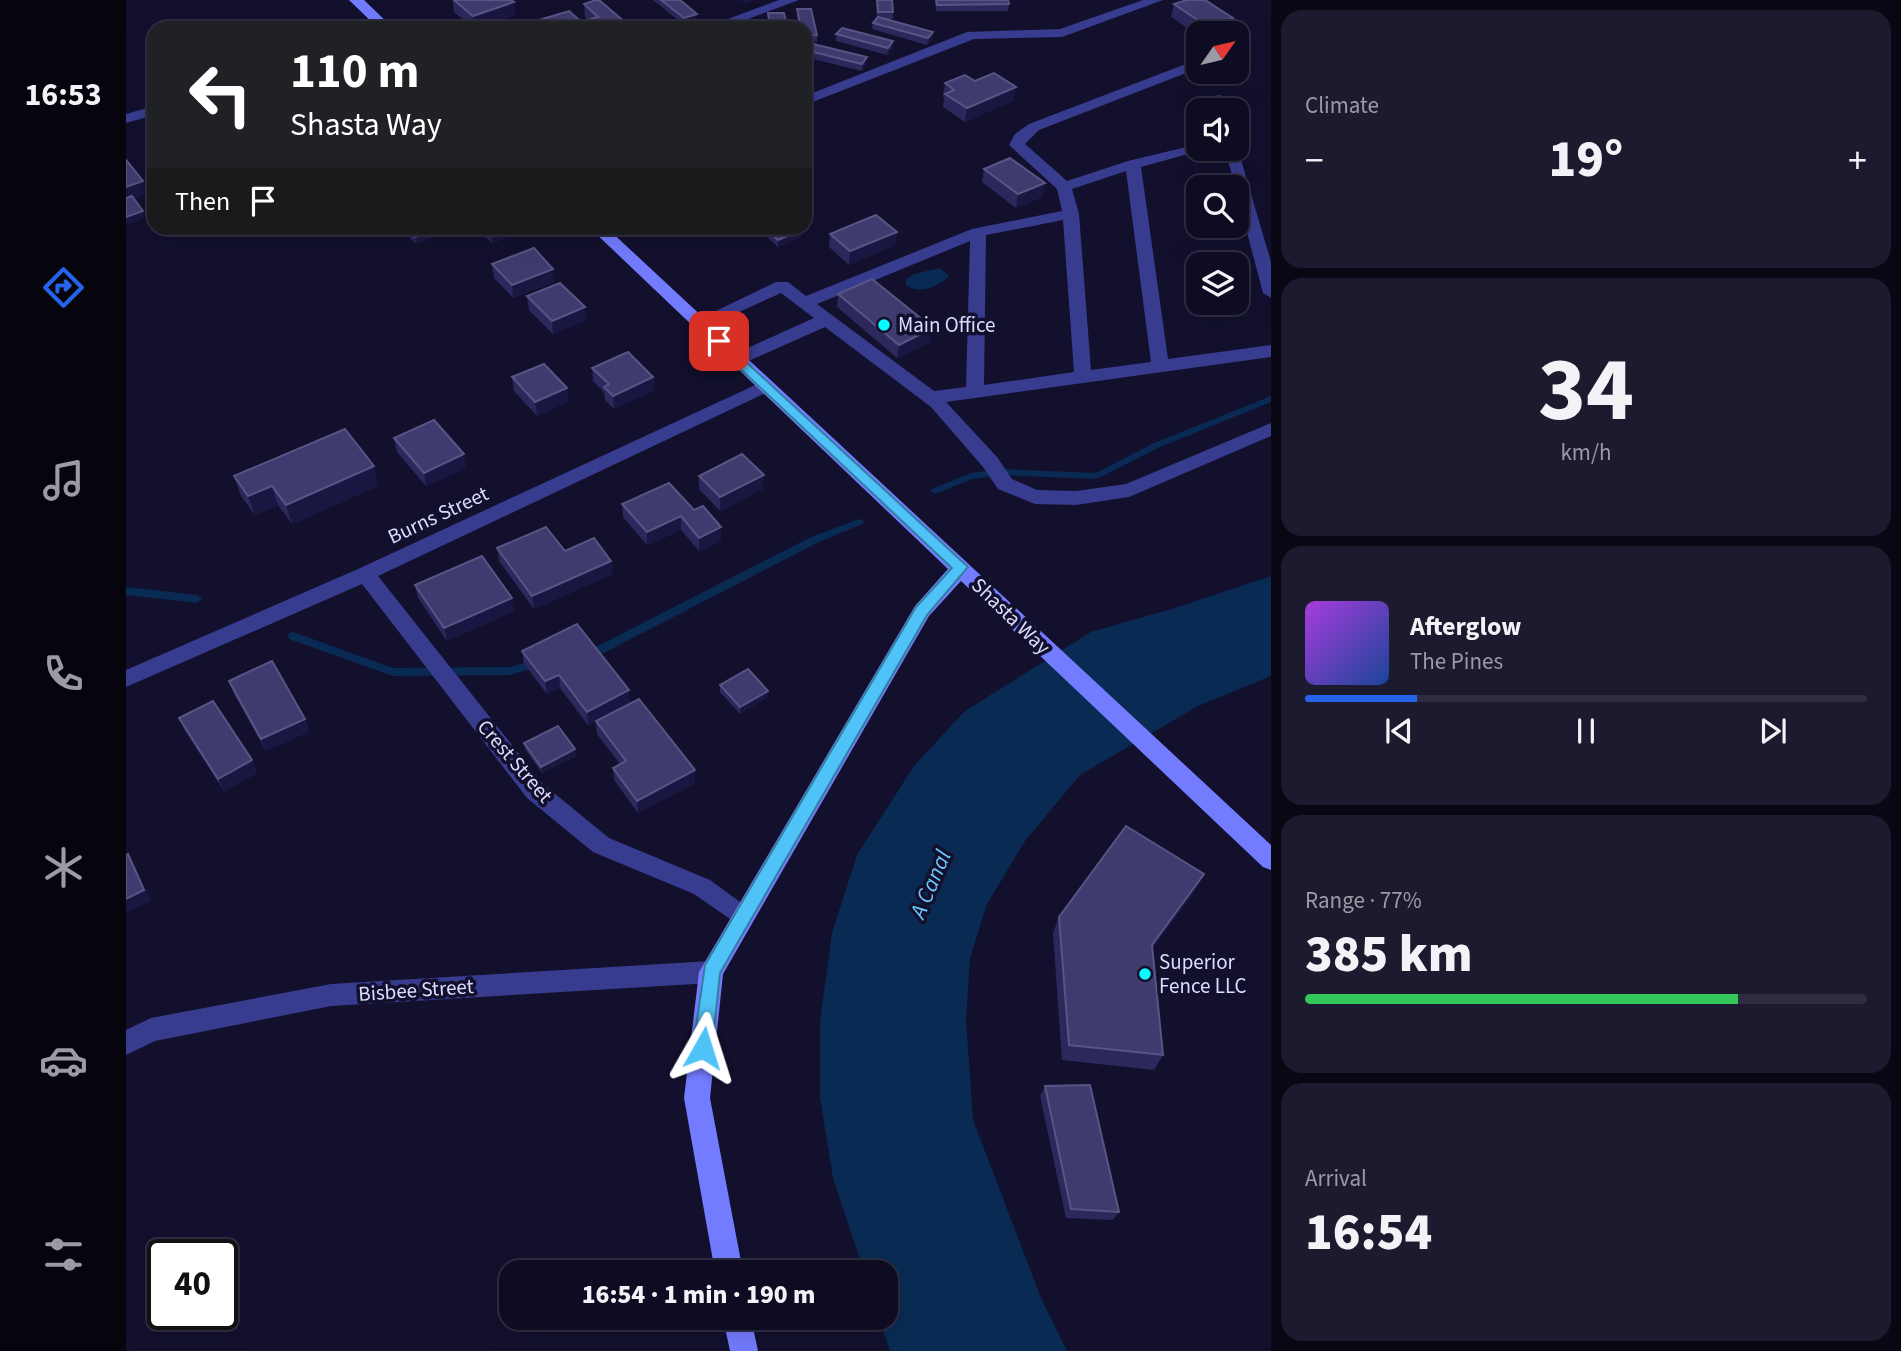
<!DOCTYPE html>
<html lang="en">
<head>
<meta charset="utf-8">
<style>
  :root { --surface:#0e0c22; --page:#1c1a2f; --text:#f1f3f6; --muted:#9b9ba5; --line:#2e2c40; --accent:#2563eb }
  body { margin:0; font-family:"Source Sans 3",sans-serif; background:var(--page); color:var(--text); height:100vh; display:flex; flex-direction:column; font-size:26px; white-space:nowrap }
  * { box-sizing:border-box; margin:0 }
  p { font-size:23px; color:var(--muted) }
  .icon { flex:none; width:38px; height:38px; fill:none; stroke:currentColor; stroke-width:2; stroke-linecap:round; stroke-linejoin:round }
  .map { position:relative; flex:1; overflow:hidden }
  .drawer { display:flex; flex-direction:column; gap:10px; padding:10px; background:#080713; width:630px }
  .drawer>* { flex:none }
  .guide { position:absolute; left:21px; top:21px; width:665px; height:214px; border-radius:21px; box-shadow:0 7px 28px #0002,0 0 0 2px var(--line); background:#202124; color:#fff; overflow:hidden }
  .needle { width:46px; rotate:56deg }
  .fabs { position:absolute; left:1060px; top:21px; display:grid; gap:14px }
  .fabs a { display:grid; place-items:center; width:63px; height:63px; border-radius:14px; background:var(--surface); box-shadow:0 7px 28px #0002,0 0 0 2px var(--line); font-size:35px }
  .speed { position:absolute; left:21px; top:1239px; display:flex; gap:14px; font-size:35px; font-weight:700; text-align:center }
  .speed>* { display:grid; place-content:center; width:91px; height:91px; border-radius:50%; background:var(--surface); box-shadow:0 7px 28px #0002,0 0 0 2px var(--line); line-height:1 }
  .speed .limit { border:4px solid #111; border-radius:10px; background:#fff; color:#111 }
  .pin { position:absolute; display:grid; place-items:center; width:60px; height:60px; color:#fff; margin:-30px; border-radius:14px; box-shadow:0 4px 10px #0006 }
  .me { position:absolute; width:77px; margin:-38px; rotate:6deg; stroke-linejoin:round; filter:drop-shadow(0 0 5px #0008) }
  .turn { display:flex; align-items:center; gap:24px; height:147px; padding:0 28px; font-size:32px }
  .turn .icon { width:91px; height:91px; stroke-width:2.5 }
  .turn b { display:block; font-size:49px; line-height:60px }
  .then { display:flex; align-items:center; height:66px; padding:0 28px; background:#0003; gap:14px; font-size:26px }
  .big { font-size:52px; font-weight:800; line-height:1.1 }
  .drawer .tile { flex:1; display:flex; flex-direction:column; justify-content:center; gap:10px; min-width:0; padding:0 24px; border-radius:21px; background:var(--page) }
  .drawer .dial { align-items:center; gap:0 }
  .dial b { font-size:91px; line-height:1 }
  .song { display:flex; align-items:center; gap:21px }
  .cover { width:84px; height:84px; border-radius:10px; background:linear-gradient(135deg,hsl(280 70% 55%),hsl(220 70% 35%)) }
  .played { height:7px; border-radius:4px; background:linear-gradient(90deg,var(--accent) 20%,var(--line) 20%) }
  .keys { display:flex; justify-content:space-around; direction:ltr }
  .heat { display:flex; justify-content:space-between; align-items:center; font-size:38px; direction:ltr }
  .charge { height:10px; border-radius:5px; background:linear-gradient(90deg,#34c759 77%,var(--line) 0) }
  .trip { position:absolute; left:373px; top:1260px; width:399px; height:70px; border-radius:21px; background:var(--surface); box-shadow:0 7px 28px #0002,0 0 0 2px var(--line); font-weight:800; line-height:70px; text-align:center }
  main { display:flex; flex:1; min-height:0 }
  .menu { display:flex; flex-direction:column; width:126px; justify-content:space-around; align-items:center; background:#06050e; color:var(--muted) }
  .menu .icon { width:49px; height:49px }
  .menu .current { color:var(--accent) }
  .menu b { font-size:32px; color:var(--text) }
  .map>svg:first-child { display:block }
</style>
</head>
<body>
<main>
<nav class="menu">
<b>16:53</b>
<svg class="icon current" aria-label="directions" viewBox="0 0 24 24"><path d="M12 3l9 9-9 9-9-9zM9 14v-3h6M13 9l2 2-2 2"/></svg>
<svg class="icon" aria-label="music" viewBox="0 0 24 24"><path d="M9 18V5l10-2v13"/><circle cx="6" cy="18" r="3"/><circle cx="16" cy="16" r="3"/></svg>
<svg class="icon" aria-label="phone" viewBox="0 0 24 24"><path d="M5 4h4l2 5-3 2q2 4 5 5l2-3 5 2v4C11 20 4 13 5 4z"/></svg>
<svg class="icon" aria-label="climate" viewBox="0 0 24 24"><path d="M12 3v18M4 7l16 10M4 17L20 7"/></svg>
<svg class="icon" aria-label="car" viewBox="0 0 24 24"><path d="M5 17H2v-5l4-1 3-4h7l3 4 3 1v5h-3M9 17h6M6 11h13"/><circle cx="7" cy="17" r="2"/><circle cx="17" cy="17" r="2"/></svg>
<svg class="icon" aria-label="filters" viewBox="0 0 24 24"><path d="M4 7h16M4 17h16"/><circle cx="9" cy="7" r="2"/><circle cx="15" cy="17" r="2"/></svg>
</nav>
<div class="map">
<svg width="1145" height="1351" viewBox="0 0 1145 1351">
  <rect width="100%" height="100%" fill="#12102d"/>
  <g fill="#092b53">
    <path d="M814,268L823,276C812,287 793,295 780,285V280L788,274Z"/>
    <path d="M1145,576V676L1072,706L954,775L899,841L861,904L844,958L840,1020L847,1120L915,1298L941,1351H764L753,1318H760V1272H738L707,1178L694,1097V1022L706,933L731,855L788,766L839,711L965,632L1049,608Z"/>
  </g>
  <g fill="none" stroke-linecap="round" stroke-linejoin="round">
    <g fill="#092b53" fill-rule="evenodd">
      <path d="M1145,396V402L1034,447L971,479L875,475L846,479L809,494L804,491L806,489L845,473L875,469L970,473L1028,443Z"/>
      <path d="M733,519L736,520L738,522L736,524L691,543L466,659H458L457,656L458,653L685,537Z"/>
      <path d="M0,587L71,595L76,599L71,603L0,595Z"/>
      <path d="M167,632L267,668L385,667L412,658L416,659L417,662L416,665L385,675L267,676L163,639L162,636L163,633Z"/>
    </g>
    <g fill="#383c8f" fill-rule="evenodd">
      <path d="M653,0H673L598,28H578Z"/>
      <path d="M1017,0H1037L936,37L848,39L679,105V96L841,32L934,29Z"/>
      <path d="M1073,59V68L913,130L899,144L941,181L1002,161L1073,144V149H1080L1015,167L1042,359L1145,345V357L820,402L871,457L886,479L911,490L950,491L1000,484L1145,423V436L1003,497L950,505L909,504L872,489L857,467L805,407L699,327L618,363H606L603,359L606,355L688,318L655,293L580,327L574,328L565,323L650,282H662L680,296L846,229L936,211L931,189L883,145L889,134L903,124ZM1000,171L1025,362L965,370L953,214L946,189ZM937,220L948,372L858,385L860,235ZM844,241L840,387L808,391L691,304Z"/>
      <path d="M1092,95L1097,96L1103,110H1089L1085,99Z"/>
      <path d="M1111,146L1145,262V298L1137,293L1099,149H1111Z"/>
    </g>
    <g fill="#383c8f" fill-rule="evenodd">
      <path d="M28,106V115L0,123V114Z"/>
      <path d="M640,380L649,386L646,390L252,576L417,784L483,838L584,880L625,910L629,917L625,924L617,928L568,894L467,852L401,798L236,584L0,687V670L232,569Z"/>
      <path d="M585,961L594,964L597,972L594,980L585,983L205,1006L29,1041L0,1055V1030L25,1018L205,984Z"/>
    </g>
    <g fill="#737cff" fill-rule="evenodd">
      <path d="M223,0H238L267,28H252Z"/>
      <path d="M464,228H481L1145,845V870L1137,867L835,581L803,616L597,974L584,1098L617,1272H589L558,1098L573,972L789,606L822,569Z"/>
      <path d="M597,1318H625L632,1351H604Z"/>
    </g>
  </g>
  <g fill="#2d285c">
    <path d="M327,0H385L388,2L389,15L352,28H347L328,12Z"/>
    <path d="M527,0H554L571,20L558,25Z"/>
    <path d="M750,0H766L767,19H760L807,32L806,39L801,45L746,29L747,23L751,18Z"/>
    <path d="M809,0H882L883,4L882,11H810Z"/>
    <path d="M458,4L506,28H413V20L458,25V21L462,20L459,17Z"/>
    <path d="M1048,4L1107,18L1103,32L1098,33H1073V36L1045,17Z"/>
    <path d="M671,9L691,35V42H679V28H673L671,16Z"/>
    <path d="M710,34L767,48L761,55L710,41Z"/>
    <path d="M679,42L740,64L736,71L679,57Z"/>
    <path d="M849,81L888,100L839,122L817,107L818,98L817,97L819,83Z"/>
    <path d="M858,169L916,197L890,208L856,182Z"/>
    <path d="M274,228H313L314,234L290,244Z"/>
    <path d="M351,228H398V231L366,243Z"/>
    <path d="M567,228H588L574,234Z"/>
    <path d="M631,228H672L675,237L652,247Z"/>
    <path d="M771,232L769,245L723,265L703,247L704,234Z"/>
    <path d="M366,264L428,282L387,298L368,278Z"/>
    <path d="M712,294L804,342L771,358L711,307Z"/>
    <path d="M401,296L460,320L427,334L403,310Z"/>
    <path d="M466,368L527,377L528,390L488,409L479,400L478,392L467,381Z"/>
    <path d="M386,377L441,388L442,401L411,416L388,391Z"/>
    <path d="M268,438L340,468L300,486L271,452Z"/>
    <path d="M108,476L252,486L166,524L152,505L129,515L115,496Z"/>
    <path d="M573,476L637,489L594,511L573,489Z"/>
    <path d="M496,504L568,510L595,541L573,551L555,530L521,545L497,517Z"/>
    <path d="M371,548L439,551L485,561L486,574L408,609L373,561Z"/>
    <path d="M289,585L388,611L321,641L292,598Z"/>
    <path d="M396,651L504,703L462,725L434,688L421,694L398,664Z"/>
    <path d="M103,681L184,731L140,751L108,694Z"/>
    <path d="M594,685L642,697L614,714L594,692Z"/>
    <path d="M53,718L126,760L131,773L98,791L59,731Z"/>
    <path d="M470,721L569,770V783L512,813L488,780L487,768L494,764L471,734Z"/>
    <path d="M398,743L450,756L416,773L399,749Z"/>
    <path d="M1069,891L1026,949L1037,1055L1028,1070L936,1060L927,933L933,917Z"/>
    <path d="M919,1086L993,1212L987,1220L940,1218L914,1096Z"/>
  </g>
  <g fill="#1a1642">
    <path d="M617,0H629L617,4Z"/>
    <path d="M388,2L389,15L352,28H348L347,16Z"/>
    <path d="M571,14V20L558,25V18Z"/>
    <path d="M1107,18L1103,32L1098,33H1080L1082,27Z"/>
    <path d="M807,32L806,39L801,45L802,38Z"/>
    <path d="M767,41V48L761,55L762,48Z"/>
    <path d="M741,57L740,64L736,71V64Z"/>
    <path d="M890,87L888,100L839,122L841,108Z"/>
    <path d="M17,181L21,194L0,202V187Z"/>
    <path d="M919,183L916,197L890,208L892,194Z"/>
    <path d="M17,211L19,218L0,225V217Z"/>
    <path d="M313,228L314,234L290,244L289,237Z"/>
    <path d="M370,228H398V231L366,243L364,230Z"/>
    <path d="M574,228H588L574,234Z"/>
    <path d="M676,230L675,237L652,247V240Z"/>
    <path d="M771,232L769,245L723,265L724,251Z"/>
    <path d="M427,269L428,282L387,298L386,285Z"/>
    <path d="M459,307L460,320L427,334L426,321Z"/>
    <path d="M807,328L804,342L771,358L773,345Z"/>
    <path d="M527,377L528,390L488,409L487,396Z"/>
    <path d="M441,388L442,401L411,416L409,402Z"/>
    <path d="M338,454L340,468L300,486L298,473Z"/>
    <path d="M248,466L252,486L166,524L160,505Z"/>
    <path d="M638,475L637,489L594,511V497Z"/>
    <path d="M146,486L152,505L129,515L122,496Z"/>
    <path d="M555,516V530L521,545V532Z"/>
    <path d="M595,527V541L573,551V538Z"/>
    <path d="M485,561L486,574L408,609L406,596Z"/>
    <path d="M386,598L388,611L321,641L318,628Z"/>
    <path d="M433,675L434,688L421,694L419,681Z"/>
    <path d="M503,690L504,703L462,725L461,712Z"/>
    <path d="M642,691V697L614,714V707Z"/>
    <path d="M179,719L184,731L140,751L135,739Z"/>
    <path d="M449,749L450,756L416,773L415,767Z"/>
    <path d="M126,760L131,773L98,791L92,779Z"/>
    <path d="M569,770V783L512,813L511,801Z"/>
    <path d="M2,854L9,866L25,901L0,913Z"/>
    <path d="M1078,874L1069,891L1017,961L1026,945Z"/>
  </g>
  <g fill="#403b6e" stroke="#595484" stroke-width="2">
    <path d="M328,0H385L388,2L347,16Z"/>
    <path d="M470,0H473L506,28H466L458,21L472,17L458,4Z"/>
    <path d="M535,0H554L571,14L558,18Z"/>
    <path d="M751,0H766L767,12H752Z"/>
    <path d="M810,0H882L883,4L811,5Z"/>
    <path d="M1061,0H1079L1107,18L1082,27L1048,4Z"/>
    <path d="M671,9H685L691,35L679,36V28H675Z"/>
    <path d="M443,11L462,28H422L413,20Z"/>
    <path d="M642,13H658L661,28H644Z"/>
    <path d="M752,17L807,32L802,38L747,23Z"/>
    <path d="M391,25L395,28H383Z"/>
    <path d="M716,28L767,41L762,48L710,34Z"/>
    <path d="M679,42L741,57L736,64L679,50Z"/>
    <path d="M868,73L890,87L841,108L819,94L828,90L819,83L839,75L849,81Z"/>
    <path d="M884,158L919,183L892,194L858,169Z"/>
    <path d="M0,160L17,181L0,187Z"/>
    <path d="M6,196L17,211L0,217V198Z"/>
    <path d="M750,215L771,232L724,251L704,234Z"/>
    <path d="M280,228H312L289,237Z"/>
    <path d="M638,228H672L676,230L652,240Z"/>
    <path d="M408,248L427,269L386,285L366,264Z"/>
    <path d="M746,279L807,328L773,345L712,294Z"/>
    <path d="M434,283L459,307L426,321L401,296Z"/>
    <path d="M502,352L527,377L487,396L478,387L483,384L466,368Z"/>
    <path d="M418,364L441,388L409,402L386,377Z"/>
    <path d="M308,420L338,454L298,473L268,438Z"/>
    <path d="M219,429L248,466L160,505L146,486L122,496L108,476Z"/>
    <path d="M616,454L638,475L594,497L573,476Z"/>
    <path d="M543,483L568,510L577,506L595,527L573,538L555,516L521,532L496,504Z"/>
    <path d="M420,527L439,551L468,538L485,561L406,596L371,548Z"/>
    <path d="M356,556L386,598L318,628L289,585Z"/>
    <path d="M451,624L503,690L461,712L433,675L419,681L396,651Z"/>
    <path d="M146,661L179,719L135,739L103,681Z"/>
    <path d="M622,669L642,691L614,707L594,685Z"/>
    <path d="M513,699L569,770L511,801L487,768L500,761L470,721Z"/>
    <path d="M87,701L126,760L92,779L53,718Z"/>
    <path d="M432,726L449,749L415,767L398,743Z"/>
    <path d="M1000,826L1078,874L1026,945L1037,1055L943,1045L933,917Z"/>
    <path d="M2,854L18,890L0,899V855Z"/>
    <path d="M964,1085L993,1212L945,1209L919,1086Z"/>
  </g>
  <path fill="#4fc3f7" stroke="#337fa1" stroke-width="2" d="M593,337L842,567L801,615L594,973L586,1048L583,1054L577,1057L570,1054L567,1048L579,965L790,607L826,568L588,344L586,341Z"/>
  <g fill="#08fcff" stroke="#12102d" stroke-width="2.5">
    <circle cx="758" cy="325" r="7"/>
    <circle cx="1019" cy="974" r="7"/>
  </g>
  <g text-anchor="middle" stroke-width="7" stroke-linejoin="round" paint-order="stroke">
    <g font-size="21" fill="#dddcff" stroke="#12102d" text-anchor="start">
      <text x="772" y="332">Main Office</text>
      <text x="1033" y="969">Superior<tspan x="1033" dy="24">Fence LLC</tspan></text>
    </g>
    <g font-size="21" fill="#dddcff" stroke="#12102d">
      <text transform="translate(312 515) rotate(-25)" y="7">Burns Street</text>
      <text transform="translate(885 616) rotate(44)" y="7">Shasta Way</text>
      <text transform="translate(389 761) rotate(49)" y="7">Crest Street</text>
      <text transform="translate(290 990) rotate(-4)" y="7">Bisbee Street</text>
    </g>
    <g font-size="23" font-style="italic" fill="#6ac7ff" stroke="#12102d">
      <text transform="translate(804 884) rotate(-67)" y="8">A Canal</text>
    </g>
  </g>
</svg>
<div class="fabs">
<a><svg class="needle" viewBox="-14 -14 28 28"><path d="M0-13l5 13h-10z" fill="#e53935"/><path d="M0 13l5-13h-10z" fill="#9b9ba5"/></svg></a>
<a><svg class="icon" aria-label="sound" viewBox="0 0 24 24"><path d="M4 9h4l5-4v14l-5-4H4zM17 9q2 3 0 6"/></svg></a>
<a><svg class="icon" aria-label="search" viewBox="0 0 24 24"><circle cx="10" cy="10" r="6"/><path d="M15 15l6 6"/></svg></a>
<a><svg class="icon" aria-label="layers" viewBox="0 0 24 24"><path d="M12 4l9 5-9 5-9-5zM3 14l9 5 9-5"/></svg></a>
</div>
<div class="speed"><div class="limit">40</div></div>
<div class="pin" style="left:593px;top:341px;background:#d93025"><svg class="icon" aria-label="arrive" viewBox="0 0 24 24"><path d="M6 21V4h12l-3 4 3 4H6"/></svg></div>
<svg class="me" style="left:577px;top:1048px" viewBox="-20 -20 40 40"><path d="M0-17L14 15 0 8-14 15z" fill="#4fc3f7" stroke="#fff" stroke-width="4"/></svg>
<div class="trip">16:54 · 1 min · 190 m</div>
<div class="guide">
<div class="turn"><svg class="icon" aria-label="left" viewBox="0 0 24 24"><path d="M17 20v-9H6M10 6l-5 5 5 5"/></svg><div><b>110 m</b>Shasta Way</div></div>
<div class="then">Then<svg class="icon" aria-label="arrive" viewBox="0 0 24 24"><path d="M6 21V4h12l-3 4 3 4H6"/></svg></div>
</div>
</div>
<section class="drawer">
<div class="tile"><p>Climate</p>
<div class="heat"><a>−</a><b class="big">19°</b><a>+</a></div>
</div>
<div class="tile dial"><b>34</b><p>km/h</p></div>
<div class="tile">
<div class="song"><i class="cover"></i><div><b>Afterglow</b><p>The Pines</p></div></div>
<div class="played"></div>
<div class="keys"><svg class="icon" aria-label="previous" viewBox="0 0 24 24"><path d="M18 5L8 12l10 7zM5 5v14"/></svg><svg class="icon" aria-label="pause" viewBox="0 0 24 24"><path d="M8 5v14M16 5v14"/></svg><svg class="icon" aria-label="next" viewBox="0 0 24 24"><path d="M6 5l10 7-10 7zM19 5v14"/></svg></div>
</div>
<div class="tile"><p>Range · 77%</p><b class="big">385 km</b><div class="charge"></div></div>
<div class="tile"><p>Arrival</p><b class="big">16:54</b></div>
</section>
</main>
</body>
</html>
